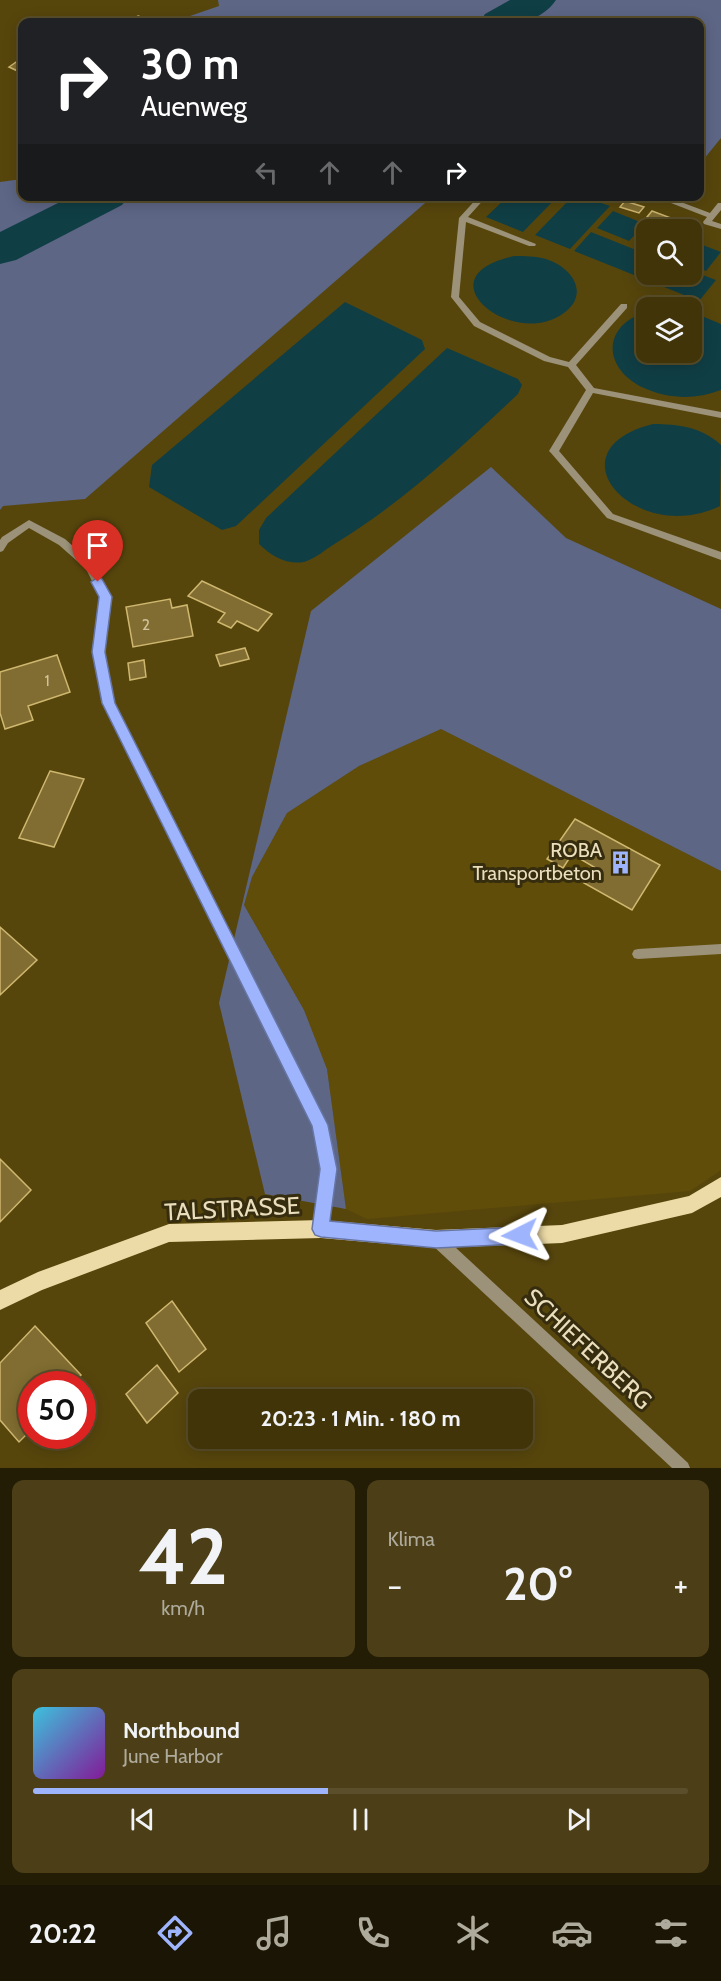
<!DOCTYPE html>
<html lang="de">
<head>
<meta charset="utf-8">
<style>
  :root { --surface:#413409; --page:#4c3f17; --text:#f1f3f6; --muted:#aeaa9c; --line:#5a4f2a; --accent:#9eb4fd }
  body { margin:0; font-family:Cabin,sans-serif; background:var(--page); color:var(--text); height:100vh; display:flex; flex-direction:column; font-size:22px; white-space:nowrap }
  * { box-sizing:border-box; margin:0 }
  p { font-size:20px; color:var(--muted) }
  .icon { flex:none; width:33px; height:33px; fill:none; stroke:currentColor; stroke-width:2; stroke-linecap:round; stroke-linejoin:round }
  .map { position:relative; height:1468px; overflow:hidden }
  .drawer { display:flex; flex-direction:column; gap:12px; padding:12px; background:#241d05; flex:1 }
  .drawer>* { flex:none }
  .hud { position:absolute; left:18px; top:18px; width:686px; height:183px; border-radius:12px; box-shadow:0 3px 15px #0003,0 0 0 2px var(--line); background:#202124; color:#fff; overflow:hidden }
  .controls { position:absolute; left:636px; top:219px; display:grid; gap:12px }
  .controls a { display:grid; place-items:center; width:66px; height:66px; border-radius:12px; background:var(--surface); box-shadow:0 3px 15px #0003,0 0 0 2px var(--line); font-size:30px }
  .speed { position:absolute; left:18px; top:1371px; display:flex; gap:12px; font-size:30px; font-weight:700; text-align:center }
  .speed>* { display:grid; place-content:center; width:78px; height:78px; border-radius:50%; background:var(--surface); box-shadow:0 3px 15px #0003,0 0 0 2px var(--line); line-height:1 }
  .speed .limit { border:9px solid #d22; background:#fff; color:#111 }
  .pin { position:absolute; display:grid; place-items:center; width:51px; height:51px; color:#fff; margin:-62px -26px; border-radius:50% 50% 50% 0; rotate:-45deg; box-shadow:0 0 6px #0007 }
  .pin .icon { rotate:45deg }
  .me { position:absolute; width:66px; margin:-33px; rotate:267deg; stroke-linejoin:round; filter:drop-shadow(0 0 4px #0008) }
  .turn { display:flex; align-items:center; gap:21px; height:126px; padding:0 24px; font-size:27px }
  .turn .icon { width:78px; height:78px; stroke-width:2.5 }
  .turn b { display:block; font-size:42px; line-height:51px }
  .lanes { display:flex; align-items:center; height:57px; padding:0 24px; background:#0003; justify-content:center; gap:30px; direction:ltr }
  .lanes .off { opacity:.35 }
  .big { font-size:45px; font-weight:700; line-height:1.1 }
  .drawer .card { flex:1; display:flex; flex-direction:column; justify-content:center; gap:9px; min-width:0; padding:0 21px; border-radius:12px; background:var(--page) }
  .drawer .dial { align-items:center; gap:0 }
  .dial b { font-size:78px; line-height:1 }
  .song { display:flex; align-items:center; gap:18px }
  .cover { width:72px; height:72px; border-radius:9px; background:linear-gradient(135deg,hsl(190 70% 55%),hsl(290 70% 35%)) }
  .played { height:6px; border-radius:3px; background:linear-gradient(90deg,var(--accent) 45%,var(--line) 45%) }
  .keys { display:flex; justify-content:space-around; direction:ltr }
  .heat { display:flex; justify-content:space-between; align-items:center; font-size:33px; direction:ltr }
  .drawer .tiles { flex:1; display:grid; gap:12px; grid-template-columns:1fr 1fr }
  .card:last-child { grid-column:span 2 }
  .trip { position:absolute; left:188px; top:1389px; width:345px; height:60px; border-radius:12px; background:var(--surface); box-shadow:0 3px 15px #0003,0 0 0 2px var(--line); font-weight:700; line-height:60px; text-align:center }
  .menu { display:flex; height:96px; justify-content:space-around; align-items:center; background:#1a1504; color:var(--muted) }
  .menu .icon { width:42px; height:42px }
  .menu .active { color:var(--accent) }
  .menu b { font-size:27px; color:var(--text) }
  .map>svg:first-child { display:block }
</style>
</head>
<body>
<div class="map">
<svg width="721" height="1468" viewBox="0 0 721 1468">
  <rect width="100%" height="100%" fill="#57460c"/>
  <path fill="#604d09" d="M441,729L721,871V1170L690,1191L367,1219L346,1209L327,1069L304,1010L244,905L252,877L287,813L359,766Z"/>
  <g fill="#5d6685">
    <path d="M218,0H721V138L699,165V22H178L187,17L219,6Z"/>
    <path d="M22,179V196L432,197L85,499L3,506L0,510V182Z"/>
    <path d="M491,467L566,538L721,609V871L441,729L359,766L287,813L252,877L244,905L304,1010L327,1069L346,1209L265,1194L219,1003L311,611Z"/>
  </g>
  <g fill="#103e45">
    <path d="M507,197V196L557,197L523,232L486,217Z"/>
    <path d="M572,197H584L610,206L570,249L535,235Z"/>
    <path d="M613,211L645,224L629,241L597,228Z"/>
    <path d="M591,232L646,254V274H692V271L716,280L699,301L574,251Z"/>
    <path d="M692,241L721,252L706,271L692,265Z"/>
    <path d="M514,256C525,256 535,256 546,259C574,268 591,296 561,315C510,348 421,276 514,256Z"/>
    <path d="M345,302L422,340L425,349L236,526L222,530L149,487L152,465Z"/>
    <path d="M646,312V352H692V312L721,324V390C695,400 669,399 644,388C603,369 601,326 646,312Z"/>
    <path d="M447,348L518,379L522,385L518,394C461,448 403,502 336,543C326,549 315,559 304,562C287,565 271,556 259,544V530L266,518Z"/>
    <path d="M653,424C678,424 702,427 721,445L720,506C635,547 548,450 653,424Z"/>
  </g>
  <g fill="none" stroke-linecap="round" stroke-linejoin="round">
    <g fill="#103e45" fill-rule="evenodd">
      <path d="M510,0H556C537,27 509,22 480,22L485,14Z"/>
      <path d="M72,196H129L122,205L16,260L0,264V232Z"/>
    </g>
  </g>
  <g fill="#816d31" stroke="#cfb770" stroke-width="1.5">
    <path d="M138,16L155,22H128Z"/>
    <path d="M22,58V73L9,67Z"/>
    <path d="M625,201L644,207L639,213L620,207Z"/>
    <path d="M652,211L671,218L666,224L647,217Z"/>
    <path d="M202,581L272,614L258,631L237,621L231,628L218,622L225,613L188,596Z"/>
    <path d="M170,599L172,608L187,605L193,636L133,647L126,607Z"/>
    <path d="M245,648L249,659L220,666L216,655Z"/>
    <path d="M57,655L70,692L28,706L33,720L5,729L0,713V672Z"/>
    <path d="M144,660L146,677L130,680L128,663Z"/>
    <path d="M50,771L84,779L54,847L19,838Z"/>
    <path d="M575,819L660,865L632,910L584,883L594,867L572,854L563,868L547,859Z"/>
    <path d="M0,927L37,960L0,995Z"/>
    <path d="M0,1159L31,1190L0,1222Z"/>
    <path d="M172,1301L206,1349L179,1372L146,1323Z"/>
    <path d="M35,1326L81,1375L72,1384H32V1429L19,1442L0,1420V1363Z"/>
    <path d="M157,1365L178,1393L147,1423L126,1394Z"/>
  </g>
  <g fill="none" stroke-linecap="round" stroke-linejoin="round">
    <g fill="#9b9279" fill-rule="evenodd">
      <path d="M479,196H487L468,217L536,244L535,246H529L466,222L459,297L480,322L550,357L569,362L621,304H627V308L576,365L594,388L721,412V418L593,393L559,451L613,514L721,552V560L607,518L551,453L549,451L586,390L568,367L544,361L474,326L451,297L459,218Z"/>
      <path d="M653,196H665L710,213L718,203H721V210L712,221L721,224V229L704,224L703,222L707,217Z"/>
      <path d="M29,520L65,539L93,564L110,597L104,652L114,703L326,1125L334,1169L328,1229L326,1234L321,1236L316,1234L314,1229L322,1169L314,1126L104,703L94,652L100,597L86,569L59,545L29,528L8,543L3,551L0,552V540L2,537Z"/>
      <path d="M721,944V954L638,959L634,958L632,954L634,950L638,949Z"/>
      <path d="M436,1232L441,1234L688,1463L690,1468H672L431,1244L429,1239L431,1234Z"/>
    </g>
    <path fill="#eddba7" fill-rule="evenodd" d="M721,1177V1197L692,1213L562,1243L436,1248L321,1238L169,1242L42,1290L0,1310V1290L38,1272L169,1224L321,1220L436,1230L562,1225L689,1196Z"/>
  </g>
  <path fill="#9eb4fd" stroke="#6775a4" stroke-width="1.5" d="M98,577L102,579L112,597L105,652L115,703L328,1125L337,1169L330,1221L436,1231L520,1227L526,1229L528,1235L526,1241L520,1244L436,1248L321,1237L315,1235L312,1229L320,1169L312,1126L102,703L92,652L99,597L91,582Z"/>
  <defs>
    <symbol id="building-bare" viewBox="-9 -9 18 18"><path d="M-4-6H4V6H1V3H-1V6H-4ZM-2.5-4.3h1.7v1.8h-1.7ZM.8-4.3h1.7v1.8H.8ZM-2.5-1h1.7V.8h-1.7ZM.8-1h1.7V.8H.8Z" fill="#9eb4fd" stroke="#362d0f" stroke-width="2.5" paint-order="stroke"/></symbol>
  </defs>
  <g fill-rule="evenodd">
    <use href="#building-bare" x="604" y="846" width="33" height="33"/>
  </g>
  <g text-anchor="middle" stroke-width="6" stroke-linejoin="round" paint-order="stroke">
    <g font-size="16" fill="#d0c299">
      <text x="146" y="630">2</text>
      <text x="47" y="686">1</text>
    </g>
    <g font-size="20" fill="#eadebc" stroke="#362d0f" text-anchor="end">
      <text x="602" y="857">ROBA<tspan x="602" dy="23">Transportbeton</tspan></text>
    </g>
    <g font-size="24" fill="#eadebc" stroke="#362d0f">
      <text transform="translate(232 1209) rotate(-3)" y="8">TALSTRASSE</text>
      <text transform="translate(588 1349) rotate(43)" y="8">SCHIEFERBERG</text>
    </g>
  </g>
</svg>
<div class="controls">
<a><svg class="icon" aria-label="search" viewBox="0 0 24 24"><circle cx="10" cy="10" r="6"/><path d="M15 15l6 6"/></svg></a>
<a><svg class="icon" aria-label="layers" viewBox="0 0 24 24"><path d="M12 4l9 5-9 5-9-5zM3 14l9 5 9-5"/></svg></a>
</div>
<div class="speed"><div class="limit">50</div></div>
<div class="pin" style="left:98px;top:582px;background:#d93025"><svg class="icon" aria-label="arrive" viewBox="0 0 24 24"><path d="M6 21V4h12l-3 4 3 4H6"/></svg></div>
<svg class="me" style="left:520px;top:1235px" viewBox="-20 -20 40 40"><path d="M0-17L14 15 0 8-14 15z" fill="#9eb4fd" stroke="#fff" stroke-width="4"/></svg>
<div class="trip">20:23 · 1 Min. · 180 m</div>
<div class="hud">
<div class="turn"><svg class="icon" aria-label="right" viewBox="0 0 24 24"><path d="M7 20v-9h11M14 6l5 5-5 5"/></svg><div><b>30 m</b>Auenweg</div></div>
<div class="lanes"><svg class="icon off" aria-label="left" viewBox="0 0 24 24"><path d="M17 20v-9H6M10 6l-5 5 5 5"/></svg><svg class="icon off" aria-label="ahead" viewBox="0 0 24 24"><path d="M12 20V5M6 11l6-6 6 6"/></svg><svg class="icon off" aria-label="ahead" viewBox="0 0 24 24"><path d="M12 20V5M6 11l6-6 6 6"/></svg><svg class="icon" aria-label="right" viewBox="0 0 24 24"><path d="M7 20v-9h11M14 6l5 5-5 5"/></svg></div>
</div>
</div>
<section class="drawer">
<div class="tiles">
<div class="card dial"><b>42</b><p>km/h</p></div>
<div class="card"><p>Klima</p>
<div class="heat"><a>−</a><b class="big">20°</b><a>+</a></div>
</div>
<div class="card">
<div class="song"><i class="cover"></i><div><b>Northbound</b><p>June Harbor</p></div></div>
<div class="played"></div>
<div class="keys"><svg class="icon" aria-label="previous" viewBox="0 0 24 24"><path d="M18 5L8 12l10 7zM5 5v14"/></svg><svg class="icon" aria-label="pause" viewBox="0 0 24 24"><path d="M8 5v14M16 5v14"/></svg><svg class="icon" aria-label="next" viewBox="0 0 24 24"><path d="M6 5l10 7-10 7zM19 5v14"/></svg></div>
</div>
</div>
</section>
<nav class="menu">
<b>20:22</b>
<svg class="icon active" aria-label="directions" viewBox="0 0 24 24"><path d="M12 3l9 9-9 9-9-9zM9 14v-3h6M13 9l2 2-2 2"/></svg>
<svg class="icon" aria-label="music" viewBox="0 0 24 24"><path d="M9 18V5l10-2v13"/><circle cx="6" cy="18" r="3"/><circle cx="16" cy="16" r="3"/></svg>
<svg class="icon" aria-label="phone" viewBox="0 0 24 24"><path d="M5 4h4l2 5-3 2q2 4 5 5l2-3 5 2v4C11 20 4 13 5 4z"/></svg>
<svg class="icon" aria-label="climate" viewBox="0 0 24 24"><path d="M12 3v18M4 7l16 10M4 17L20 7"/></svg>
<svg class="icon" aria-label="car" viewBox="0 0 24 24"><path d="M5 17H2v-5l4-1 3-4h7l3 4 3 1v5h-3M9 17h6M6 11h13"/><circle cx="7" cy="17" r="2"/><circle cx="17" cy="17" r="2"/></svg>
<svg class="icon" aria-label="filters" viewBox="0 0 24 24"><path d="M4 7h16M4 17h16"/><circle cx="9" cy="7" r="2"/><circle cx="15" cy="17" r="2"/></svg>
</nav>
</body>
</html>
